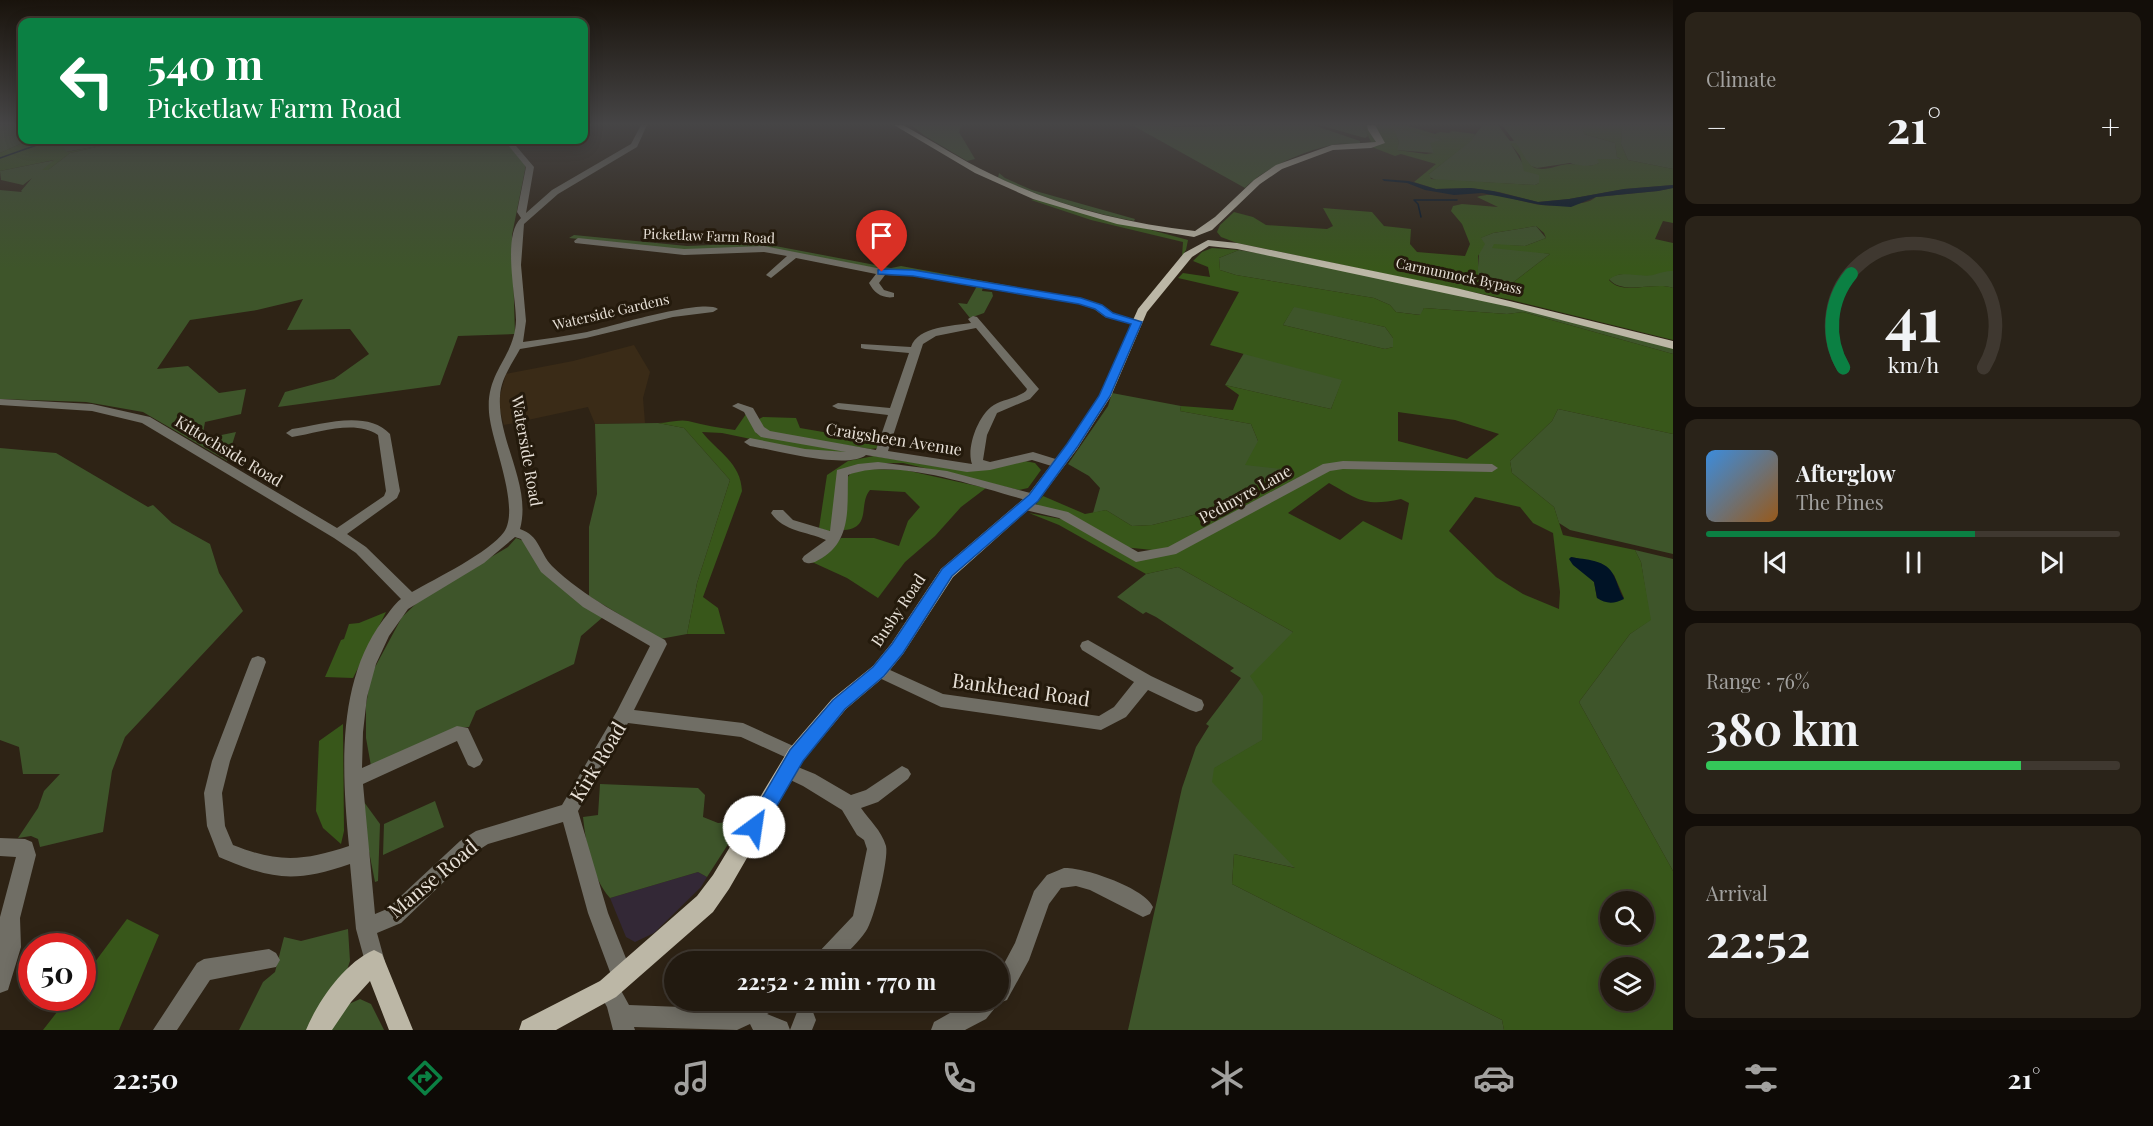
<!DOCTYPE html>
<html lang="en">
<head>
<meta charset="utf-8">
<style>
  :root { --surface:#221a10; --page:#2a2319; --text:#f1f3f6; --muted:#a2a19f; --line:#3f3830; --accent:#0b8043 }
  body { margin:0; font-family:"Playfair Display",serif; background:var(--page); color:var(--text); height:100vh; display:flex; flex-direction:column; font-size:22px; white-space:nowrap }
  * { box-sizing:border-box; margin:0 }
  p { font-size:20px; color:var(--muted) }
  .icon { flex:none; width:33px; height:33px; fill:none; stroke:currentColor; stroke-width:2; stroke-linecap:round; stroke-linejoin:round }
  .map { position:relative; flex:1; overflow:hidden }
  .sheet { display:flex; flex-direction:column; gap:12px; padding:12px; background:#130e09; width:480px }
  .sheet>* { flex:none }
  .top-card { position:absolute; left:18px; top:18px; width:570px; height:126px; border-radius:12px; box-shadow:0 3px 15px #0003,0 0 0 2px var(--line); background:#0b8043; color:#fff; overflow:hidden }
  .fabs { position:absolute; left:1600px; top:891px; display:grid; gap:12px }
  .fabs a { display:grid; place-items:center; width:54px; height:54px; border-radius:50%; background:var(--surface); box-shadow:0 3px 15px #0003,0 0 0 2px var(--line); font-size:30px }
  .speed { position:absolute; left:18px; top:933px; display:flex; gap:12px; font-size:30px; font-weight:700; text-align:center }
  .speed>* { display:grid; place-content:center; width:78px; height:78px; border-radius:50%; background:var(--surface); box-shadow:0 3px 15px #0003,0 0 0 2px var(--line); line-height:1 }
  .speed .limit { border:9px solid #d22; background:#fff; color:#111 }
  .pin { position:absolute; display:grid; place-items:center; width:51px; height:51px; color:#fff; margin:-62px -26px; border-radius:50% 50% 50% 0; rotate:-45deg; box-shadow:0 0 6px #0007 }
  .pin .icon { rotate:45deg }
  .me { position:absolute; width:66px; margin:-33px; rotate:31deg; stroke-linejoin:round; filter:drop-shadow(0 0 4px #0008) }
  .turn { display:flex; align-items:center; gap:21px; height:126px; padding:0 30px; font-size:27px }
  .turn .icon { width:78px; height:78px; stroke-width:2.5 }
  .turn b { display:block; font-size:42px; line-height:51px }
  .big { font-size:45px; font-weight:700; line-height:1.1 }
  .sheet .tile { flex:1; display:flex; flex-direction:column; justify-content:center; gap:9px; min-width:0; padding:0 21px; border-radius:12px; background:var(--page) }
  .sheet .dial { align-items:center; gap:0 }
  .dial svg { height:156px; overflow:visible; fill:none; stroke:var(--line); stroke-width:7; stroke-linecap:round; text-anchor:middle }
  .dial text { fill:var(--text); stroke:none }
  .song { display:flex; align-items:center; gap:18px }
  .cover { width:72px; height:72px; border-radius:9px; background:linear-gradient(135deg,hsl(210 70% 55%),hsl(30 70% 35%)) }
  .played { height:6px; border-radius:3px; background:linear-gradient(90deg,var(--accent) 65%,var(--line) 65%) }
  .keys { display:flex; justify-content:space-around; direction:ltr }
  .heat { display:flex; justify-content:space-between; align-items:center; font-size:33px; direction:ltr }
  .charge { height:9px; border-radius:4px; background:linear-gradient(90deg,#34c759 76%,var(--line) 0) }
  .trip { position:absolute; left:664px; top:951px; width:345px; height:60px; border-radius:30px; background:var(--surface); box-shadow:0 3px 15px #0003,0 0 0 2px var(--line); font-weight:700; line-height:60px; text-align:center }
  .tabs { display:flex; height:96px; justify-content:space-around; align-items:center; background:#0e0a06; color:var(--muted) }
  .tabs .icon { width:42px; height:42px }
  .tabs .active { color:var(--accent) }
  .tabs b { font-size:27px; color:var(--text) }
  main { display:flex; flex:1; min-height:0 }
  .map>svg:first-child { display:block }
</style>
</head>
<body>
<main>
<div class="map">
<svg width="1673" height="1030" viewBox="0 0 1673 1030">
  <rect width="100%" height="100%" fill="#2e2315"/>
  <path fill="#332836" d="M698,872L707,877L701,887L654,933L635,942L626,937L610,898Z"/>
  <path fill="#3a2b17" d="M634,345L650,372L643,398L645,423L595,424L588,407L504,425L498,403L506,374L573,361Z"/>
  <g fill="#3e552a">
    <path d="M0,125H22V140H29L0,153Z"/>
    <path d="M911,125H962L959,132L975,159L967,161L925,136Z"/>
    <path d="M1132,125H1184L1169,127L1313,125L1360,141V144C1354,145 1345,143 1337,144C1308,149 1265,167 1245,188Z"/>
    <path d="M1319,125H1363L1368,136L1365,138Z"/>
    <path d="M1483,125H1498L1510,141H1514L1502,125H1582L1584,134L1615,143L1617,157L1622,160L1607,159L1595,165L1581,167L1570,163L1537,168L1531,166L1511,144L1524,166L1540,175L1539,183L1535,185L1436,180L1429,177V174L1470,141Z"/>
    <path d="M1622,125H1673V169L1628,160L1621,144Z"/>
    <path d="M1392,126L1443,140L1434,150V153L1396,150L1399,142Z"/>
    <path d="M57,140H504L526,165L512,235L515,334L458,336L440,385L278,407L285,392L334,379L369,354L350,329L287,330L303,299L257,310L190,320L157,369L188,366L219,393L246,389L241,414L205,422L202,439L236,432L227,461L143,412L86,402L0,399V190L22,192L21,191L32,178L23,185L1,180L0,171L55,160L48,170L70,153L123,141L66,152Z"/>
    <path d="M999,173L1005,178L1032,190L1135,219L1134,221C1087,212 1041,197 998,178Z"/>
    <path d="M1536,226L1546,238L1525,246L1494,245L1550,254L1511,284L1477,281L1480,238L1493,233Z"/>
    <path d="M574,235L687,246L760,243L891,268L901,266L1017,287L890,271L783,251L686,250L569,238Z"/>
    <path d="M1239,250C1385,273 1530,309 1673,348V354L1523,312L1507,314L1424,308L1421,315L1396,312L1390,305L1374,298L1236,275L1220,270L1219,258Z"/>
    <path d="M1662,271H1673V288C1655,281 1622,296 1609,279C1622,268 1646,279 1662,271Z"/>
    <path d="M977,286L983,287L982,291L992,292L993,296L984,313L970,318L958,303L967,304Z"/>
    <path d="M1294,306L1385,327L1393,338V347L1385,349L1283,325Z"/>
    <path d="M1244,353L1343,379L1331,409L1225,385Z"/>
    <path d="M1112,393L1181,406L1180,411L1251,424L1258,441L1291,470L1290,475L1272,478L1197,514L1152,525L1132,526L1106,510L1093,513L1100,488L1089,476L1068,464L1108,406Z"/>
    <path d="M1558,409L1673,434V554L1570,530L1559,523L1554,507L1512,473L1510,461L1552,421Z"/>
    <path d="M658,423L684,428L730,480L697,583L687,634L660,639L589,596V527L597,494L595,424Z"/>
    <path d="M0,448L56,453L148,507L153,505L172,523L210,544L219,573L243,611L125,737L112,771L103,832L40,847L38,839L31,836L18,838L38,808L44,791L60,774H23L19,747L0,740Z"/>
    <path d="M516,538L524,541L603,617L581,636L574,664L476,711L469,727L455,728L371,766L366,738V705L369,687L374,669L402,617L422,598L508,547Z"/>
    <path d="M1635,550L1673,559V871L1579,702L1630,634L1650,620L1641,562Z"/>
    <path d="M1178,567L1293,632L1263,696V740L1215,768L1296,868L1234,854L1232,884L1502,1020L1504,1030H1128L1182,788L1196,747L1209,726L1206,724L1241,678L1230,671L1234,668L1156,617L1146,612L1143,614L1117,597L1146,574Z"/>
    <path d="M600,784L698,788L705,795L703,817L718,823L743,821L707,877L698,872L610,898C592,877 586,845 583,817L598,815Z"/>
    <path d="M435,801L444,827L383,855L384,824Z"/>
    <path d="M364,802L380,824L378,881L375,882L364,826Z"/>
    <path d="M348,929L350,961L346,973L308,1030H239L263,982L275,972L284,937L301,941Z"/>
    <path d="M360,999L371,1004L384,1030H327L349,1004Z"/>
  </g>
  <g fill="#38571a" fill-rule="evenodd">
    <path d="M1363,125H1405L1435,134L1440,132L1449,133L1452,131L1475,134L1471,141L1429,174L1431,179L1535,185L1539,183V175L1524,171L1520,156L1510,143H1516C1521,150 1527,163 1533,167C1545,173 1560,163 1571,164C1583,165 1587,168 1599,163L1597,159H1621L1617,157L1615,143L1584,134L1582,125H1622L1621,144L1628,160L1673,169V185L1624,189L1569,199L1538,202L1499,192L1471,188L1436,189L1414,182L1436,164L1401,154L1395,156L1364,144L1371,142ZM1393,127L1442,140L1430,143L1434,153L1426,154L1397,150L1399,142Z"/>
    <path d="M29,140H57L67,152L127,140L70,153L48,170H42L54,160L0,171V153Z"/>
    <path d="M1673,188V223L1663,221L1655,239L1673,243V271C1665,271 1660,273 1653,275C1639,278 1620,269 1609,280C1622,296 1655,281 1673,288V340L1511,300L1237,243L1221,237L1217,232L1220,225L1234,212L1253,217L1266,225L1327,229L1333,226L1323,208L1372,212L1384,226L1411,229L1410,244L1417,252L1465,256L1470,244L1462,224L1451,211L1453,206L1462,204L1498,207L1477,197C1497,190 1521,203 1541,205C1550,206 1560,205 1570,204C1579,204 1589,203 1596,197L1658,191ZM1536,226L1544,233L1546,238L1525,246L1494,244L1492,248L1550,254L1511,284L1478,281V256L1485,244L1481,238L1493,233Z"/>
    <path d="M1037,199L1188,240L1186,250L1182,256L1183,242L1091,220L1031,200Z"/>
    <path d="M1212,248L1239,250L1219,258L1220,270L1236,275L1374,298L1390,305L1396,312L1420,315L1424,308L1507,314L1523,312L1673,354V434L1558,409L1552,421L1510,461L1512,473L1554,507L1563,535L1635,550L1641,562L1651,620L1630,634L1579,702L1673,871V1030H1504L1502,1020L1232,884L1234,854L1295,868L1212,782L1214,768L1262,740L1263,696L1250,676L1293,632L1178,567L1146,574L1059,525L1029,513L1066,520L1130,558L1162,551L1123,547L1036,504L1043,496L1085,514L1106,510L1132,526L1152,525L1197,514L1272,478L1290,474L1291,470L1245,465L1258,441L1251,424L1180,411L1181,406L1233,410L1239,395L1225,385L1331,409L1342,380L1210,345L1239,292L1178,278L1183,273L1210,277L1208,267L1193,261L1202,252ZM1294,307L1385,327L1393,338V347L1385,349L1283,325ZM1398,412L1455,420L1499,434L1467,459L1398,441ZM1329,483C1359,500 1365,507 1401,499L1409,503L1402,540L1363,521L1340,540L1288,513ZM1475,497L1520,507L1533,523L1553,533L1560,592L1559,609L1523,594L1496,577L1449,531ZM1571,557L1599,563L1614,575L1624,598H1597L1594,582ZM1611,902H1644V934H1611ZM1611,968H1644V1000H1611Z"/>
    <path d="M746,414L757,434L857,452H812L722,433L702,432C718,452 741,463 742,491L703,597L718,608L725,634H687L697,583L730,480L684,428L658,423C667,423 679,419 688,421C703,425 719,428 735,430Z"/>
    <path d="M763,417L796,418L800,428L881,442L878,448L871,449L765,433L759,419Z"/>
    <path d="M874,456L960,470L1025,461L1035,463L1041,470L1028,488L1019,490L903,463H875L843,469L834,530L828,531L819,528L827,475L848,461Z"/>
    <path d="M866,469L905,470L986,488L961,507L935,536L905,562L878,598L847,578L812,562L833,548L841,538H874L899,546L908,521L920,507L905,492L870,490C858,504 872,528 844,530L847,478L851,473Z"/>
    <path d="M386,612L353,678L325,677L341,640L344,639L349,624L359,623Z"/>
    <path d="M343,724L344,831L341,844L323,828L316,811L319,741Z"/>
    <path d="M127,919L159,935L119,1030H43L68,998H82L83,978Z"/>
  </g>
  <g fill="#001326">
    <path d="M1382,179L1409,181L1436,189L1471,188L1493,191L1538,202L1569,199L1624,189L1673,185V188L1658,191L1596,197L1571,207L1542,205L1482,193L1454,195L1425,190L1407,183L1384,181Z"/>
    <path d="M1571,557C1585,560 1607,559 1614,576C1618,584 1619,591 1624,599C1614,604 1606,604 1597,598L1594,582L1573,565L1569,559Z"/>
  </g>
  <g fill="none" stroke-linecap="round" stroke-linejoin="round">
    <g stroke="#001326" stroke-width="1.5">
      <path d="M0,158L51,140"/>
      <path d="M1421,217L1418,204L1414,200H1457"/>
    </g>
    <g fill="#706e65" fill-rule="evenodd">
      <path d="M641,125H647L637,147L558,194L524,224L521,265L526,321L523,342C544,339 566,336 587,332C609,327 703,298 718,309L713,312L673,317L586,338L520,349C512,364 501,378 500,396C497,440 532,485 520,529C540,536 539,552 552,566C584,597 626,618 665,640L667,644L634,710L743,723L802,750L805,755L802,760L796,762L741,737L628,723L578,811L608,913L633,976L630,984L622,987L618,985L629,1005L733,1009L748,1000H781L778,1008L767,1014L787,1022L790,1030L797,1012L805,1009L813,1012L816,1020L812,1030H753L750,1024L737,1030L634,1027L635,1030H613L607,1007L597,989L600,981L608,978L613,980L588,913L563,822L488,844L474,853L401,923L377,933L385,962L381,969L374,973L367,969L356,929L350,864C294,883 273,880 219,857L207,826L204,793L212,761L250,662L252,658L258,656L264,658L266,662L230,761L222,793L225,826L233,845C278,863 304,861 349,846C342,772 336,683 383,620C389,613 394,604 401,599L356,553L334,538L142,423L92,411L0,405V399L92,404L150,417L337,528L384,496L386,491L378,435C355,419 318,433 292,437L286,433L292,429C320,425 367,409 390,434L400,491L397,498L347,534L366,547L412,592C435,579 490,552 504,532C520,509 494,447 490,420C482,372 515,360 516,320C516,296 502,235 521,218L517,212L526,167L504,140H511L534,167L526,213L552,190L631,144ZM515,537L521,539L541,572L583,607L650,646L617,711L562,805L476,831L460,841L387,909L375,914L363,784L457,741L468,765L474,768L480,765L483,760L468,728L457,726L362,768L363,732L367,697L376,664L389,636L408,609L484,563Z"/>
      <path d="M578,238L684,249L764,246L882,269L913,270L1081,298L1102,305L1113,313L1142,322L1137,325L1105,317L1094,309L1079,304L913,276L885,275L879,283L884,290L894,293V297C883,299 874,293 869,283L876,274L796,258L771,278L766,275L768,273L787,256L764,252L684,255L575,243L574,241Z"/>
      <path d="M973,316L977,317L1039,389L1030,399L997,413L987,435L983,460L990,462L1033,452L1062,461L1064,464L1062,467L1058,468L1032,460L990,470L967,472L866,455C847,470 774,450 750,446L744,442L750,438L805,449L846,452L761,437L755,432L744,412L732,406L738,403L753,408L764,427L770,431L876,450L888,415L838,409L832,406L838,403L890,408L909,353L865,349L861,348V344L911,347C918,326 953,326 971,323L968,319ZM976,328L1027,389L1026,391C1016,399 1001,399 991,407C978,417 966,448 972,464L888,451L923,344L936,336Z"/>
      <path d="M1343,461L1492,464L1498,468L1492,472L1343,469L1330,471L1176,554L1136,562L1059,518L1021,509L1019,506L1026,502L1068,512L1138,552L1168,547L1323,464Z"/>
      <path d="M878,462L947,471L1038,495L1040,498L1033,502C983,489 897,456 848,475C847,506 852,540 822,558C815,562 811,565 804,562L802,559L804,556L826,540C806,531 784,532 771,513L773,510H783L793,520L830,531L837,470L858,464Z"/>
      <path d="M1088,640L1151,676L1202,700L1204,705L1202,710L1196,712L1190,710L1148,690L1126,717L1101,730L941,707L873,675L871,671L873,667L879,665L943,694L1099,716L1114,707L1134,682L1082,650L1080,646L1082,642Z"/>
      <path d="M788,763L815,774L851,795L866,790L902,766L908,769L911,774L908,779L878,802L861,808C870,821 881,830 886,846C889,859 874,920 866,931C859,942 847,952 838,962H813L816,955L853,916L867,849L864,840L857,835L842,810L803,786L782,776L779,771L782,766Z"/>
      <path d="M0,838L25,839L32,842L36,855L20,918L21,947L8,990L0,993V917L16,857L0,856Z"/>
      <path d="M1064,868C1084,867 1145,888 1153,907L1150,914L1143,917L1090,890L1076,886L1061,888L1049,904L1029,960L1007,1000L999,1003L986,1019L965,1030H931L934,1022L973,1000H999V973L1015,943L1034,891L1047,875Z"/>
      <path d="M269,949L276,953L280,960L276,967L210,980L177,1030H153L197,963L204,959Z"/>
    </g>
    <g fill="#bcb7a6" fill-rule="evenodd">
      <path d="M894,125H903C933,141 961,160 991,174C1056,206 1124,223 1195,231L1215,217L1254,180L1276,165L1332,145L1376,142L1368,130L1367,125H1375L1385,143L1371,148L1333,150L1282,169L1260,184L1212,230L1194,237L1117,224L1033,199L975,173Z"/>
      <path d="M1208,240L1237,243L1456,288L1673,341V349L1510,307L1237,249L1209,246L1192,257L1147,312L1111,396L1077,449L1038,501L953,577L903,654L885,676L846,709L803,761L729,889L713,912L616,997L556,1030H519L522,1021L600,981L697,896L713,875L789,749L832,699L873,666L891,644L941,569L1028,495L1067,444L1099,396L1138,309L1184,253Z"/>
      <path d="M374,950L382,954L413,1030H389L370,981L351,1002L332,1030H306C318,1001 344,963 374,950Z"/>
    </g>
  </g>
  <linearGradient id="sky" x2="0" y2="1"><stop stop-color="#19130c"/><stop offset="0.46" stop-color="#464546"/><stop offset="1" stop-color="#464546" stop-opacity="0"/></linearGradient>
  <rect width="1673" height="269" fill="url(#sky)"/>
  <path fill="#1a73e8" stroke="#114b97" stroke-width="1.5" d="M882,269L913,270L1081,298L1102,305L1113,313L1142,322L1110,396L1078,446L1038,501L952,576L903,653L884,676L845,709L803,761L761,833L754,835L747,833L745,827L790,750L833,700L873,667L892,644L942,569L1029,495L1067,444L1099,396L1131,324L1106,317L1095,309L1079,304L913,276L878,274V270Z"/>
  <g text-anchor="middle" stroke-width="6" stroke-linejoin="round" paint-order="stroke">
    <g font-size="14" fill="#e8e1d8" stroke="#241a0c">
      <text transform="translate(709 236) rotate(2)" y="5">Picketlaw Farm Road</text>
      <text transform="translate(1459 276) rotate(12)" y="5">Carmunnock Bypass</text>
      <text transform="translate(611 312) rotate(-13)" y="5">Waterside Gardens</text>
    </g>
    <g font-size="16" fill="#e8e1d8" stroke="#241a0c">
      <text transform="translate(894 439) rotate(9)" y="6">Craigsheen Avenue</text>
      <text transform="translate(229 451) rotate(31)" y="6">Kittochside Road</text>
      <text transform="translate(527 451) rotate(80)" y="6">Waterside Road</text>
      <text transform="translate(1245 494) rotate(-29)" y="6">Pedmyre Lane</text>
      <text transform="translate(898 610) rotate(-56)" y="6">Busby Road</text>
    </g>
    <g font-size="20" fill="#e8e1d8" stroke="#241a0c">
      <text transform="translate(1021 690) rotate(8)" y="7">Bankhead Road</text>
      <text transform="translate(598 762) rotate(-59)" y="7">Kirk Road</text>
      <text transform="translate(433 879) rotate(-40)" y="7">Manse Road</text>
    </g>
  </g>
</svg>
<div class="fabs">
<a><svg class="icon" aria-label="search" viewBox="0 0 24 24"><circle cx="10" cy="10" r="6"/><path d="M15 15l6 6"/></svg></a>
<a><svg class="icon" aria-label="layers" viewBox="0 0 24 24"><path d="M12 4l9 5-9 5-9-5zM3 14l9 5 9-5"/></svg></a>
</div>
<div class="speed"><div class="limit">50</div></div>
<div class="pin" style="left:882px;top:272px;background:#d93025"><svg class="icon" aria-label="arrive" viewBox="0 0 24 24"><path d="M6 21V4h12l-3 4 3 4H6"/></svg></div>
<svg class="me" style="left:754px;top:827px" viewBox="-20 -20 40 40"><circle r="19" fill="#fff"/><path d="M0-13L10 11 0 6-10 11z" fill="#1a73e8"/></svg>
<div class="trip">22:52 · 2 min · 770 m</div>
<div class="top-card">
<div class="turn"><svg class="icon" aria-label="left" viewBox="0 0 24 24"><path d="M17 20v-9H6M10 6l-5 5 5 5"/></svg><div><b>540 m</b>Picketlaw Farm Road</div></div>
</div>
</div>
<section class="sheet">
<div class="tile"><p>Climate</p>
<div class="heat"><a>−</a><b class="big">21°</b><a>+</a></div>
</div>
<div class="tile dial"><svg viewBox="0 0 100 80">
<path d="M14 69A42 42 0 1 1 86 69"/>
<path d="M14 69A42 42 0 0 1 18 21" stroke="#0b8043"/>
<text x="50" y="56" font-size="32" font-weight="700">41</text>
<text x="50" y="72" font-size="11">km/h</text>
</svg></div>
<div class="tile">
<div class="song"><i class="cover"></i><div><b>Afterglow</b><p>The Pines</p></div></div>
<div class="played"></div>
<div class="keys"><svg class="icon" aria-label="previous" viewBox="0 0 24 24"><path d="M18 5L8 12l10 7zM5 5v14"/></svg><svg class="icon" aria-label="pause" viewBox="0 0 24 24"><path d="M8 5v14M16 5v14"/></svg><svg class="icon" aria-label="next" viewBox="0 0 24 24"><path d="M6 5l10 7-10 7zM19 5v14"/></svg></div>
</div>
<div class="tile"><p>Range · 76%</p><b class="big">380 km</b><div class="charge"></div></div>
<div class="tile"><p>Arrival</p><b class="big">22:52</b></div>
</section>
</main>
<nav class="tabs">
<b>22:50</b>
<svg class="icon active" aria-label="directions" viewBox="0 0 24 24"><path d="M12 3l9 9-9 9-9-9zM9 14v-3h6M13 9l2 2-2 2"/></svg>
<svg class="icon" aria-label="music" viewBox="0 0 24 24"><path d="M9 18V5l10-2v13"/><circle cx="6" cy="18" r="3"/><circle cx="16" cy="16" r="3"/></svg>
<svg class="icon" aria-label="phone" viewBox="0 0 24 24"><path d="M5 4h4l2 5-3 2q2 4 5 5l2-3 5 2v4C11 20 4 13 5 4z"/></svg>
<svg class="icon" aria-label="climate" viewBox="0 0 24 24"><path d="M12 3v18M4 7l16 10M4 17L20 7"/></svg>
<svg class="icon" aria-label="car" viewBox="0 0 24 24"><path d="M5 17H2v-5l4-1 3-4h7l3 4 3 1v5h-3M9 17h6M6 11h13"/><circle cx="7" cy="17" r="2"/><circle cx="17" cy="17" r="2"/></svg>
<svg class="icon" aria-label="filters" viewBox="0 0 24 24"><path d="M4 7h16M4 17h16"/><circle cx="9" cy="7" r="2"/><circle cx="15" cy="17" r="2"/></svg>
<b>21°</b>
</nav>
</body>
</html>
